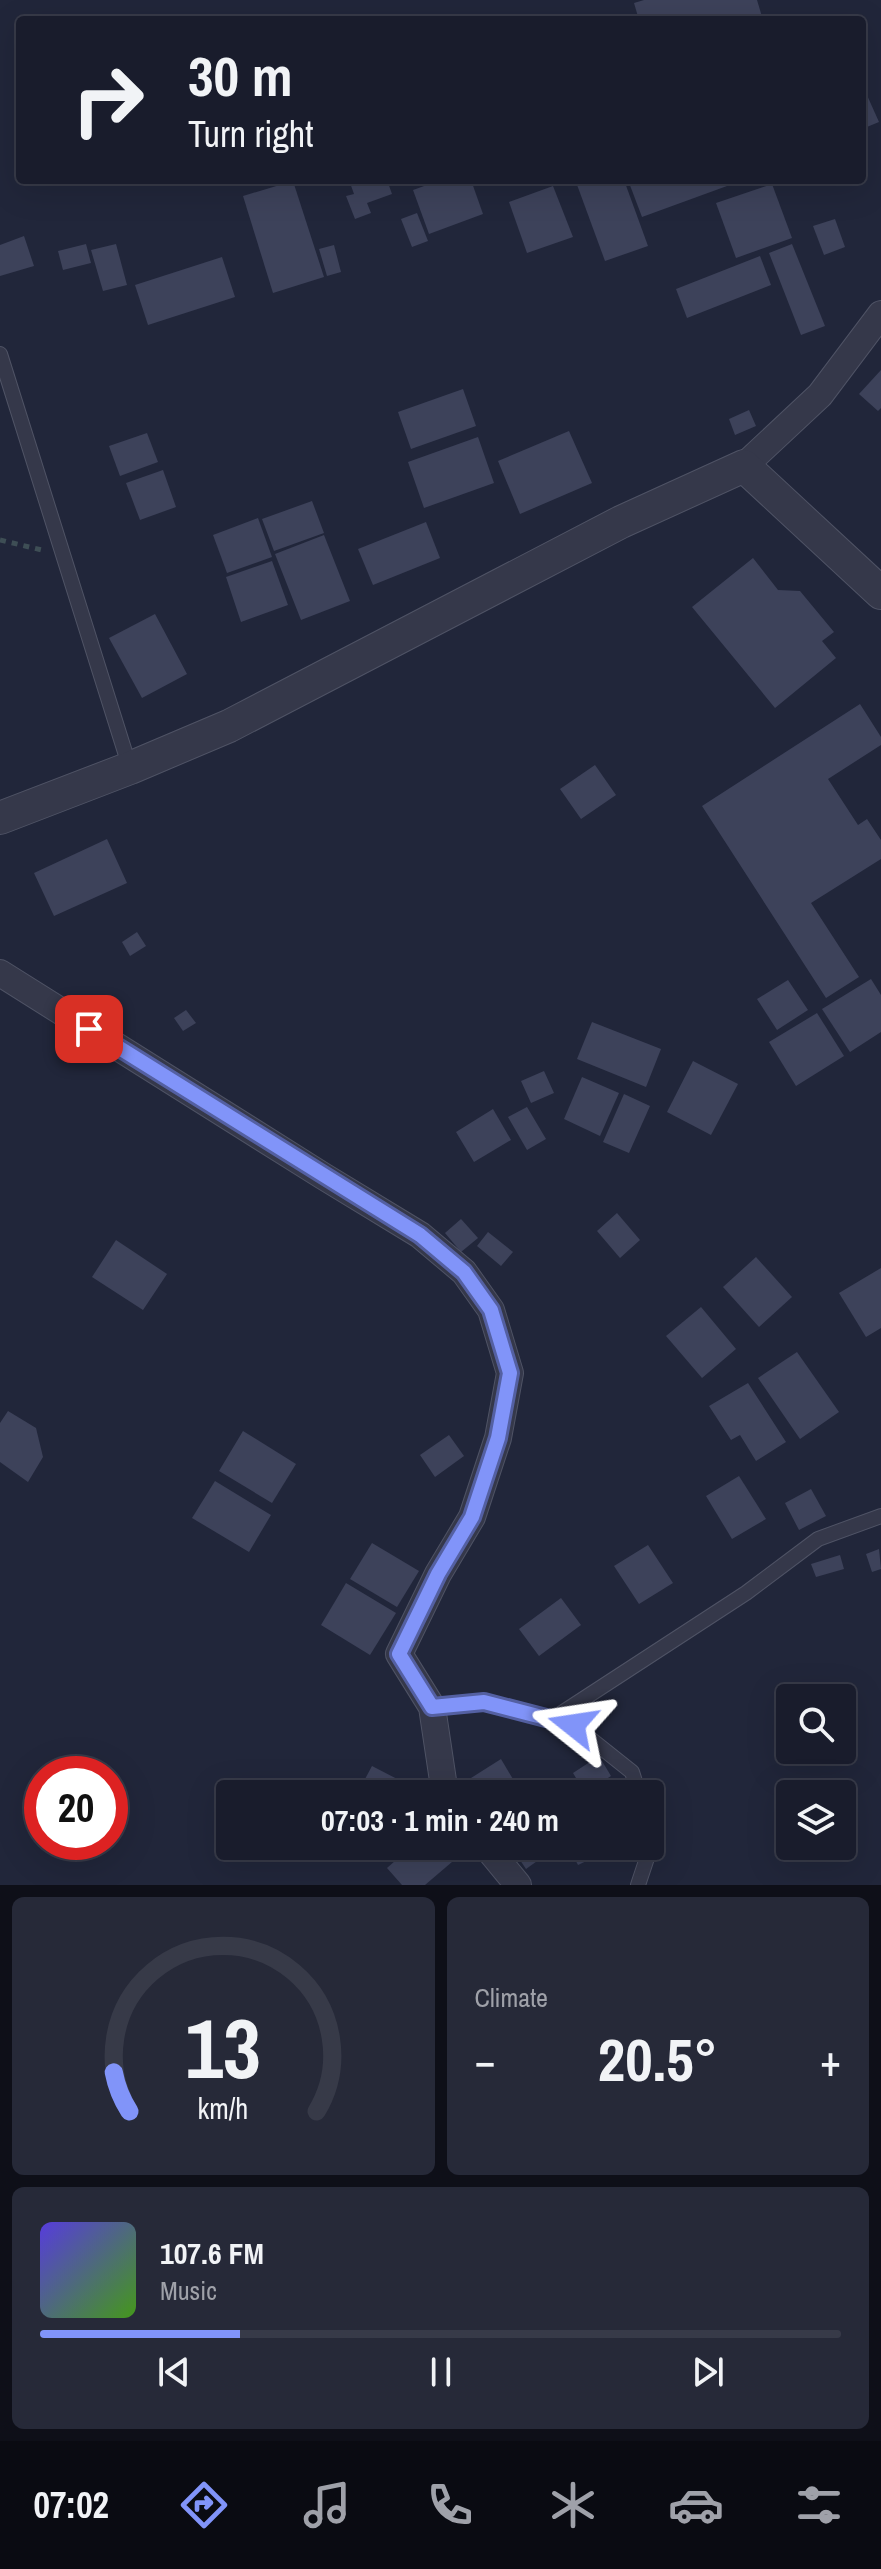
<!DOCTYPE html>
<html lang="en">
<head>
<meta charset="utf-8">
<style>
  :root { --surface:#191c2c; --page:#262938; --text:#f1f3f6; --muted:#9fa1a9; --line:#373a48; --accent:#8194f9 }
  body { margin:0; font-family:"Archivo Narrow",sans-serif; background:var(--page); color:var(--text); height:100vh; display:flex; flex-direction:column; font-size:30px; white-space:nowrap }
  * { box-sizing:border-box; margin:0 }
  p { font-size:26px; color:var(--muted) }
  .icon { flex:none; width:44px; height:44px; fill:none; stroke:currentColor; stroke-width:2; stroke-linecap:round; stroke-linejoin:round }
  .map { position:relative; height:1885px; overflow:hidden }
  .details { display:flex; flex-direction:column; gap:12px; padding:12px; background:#0e0f18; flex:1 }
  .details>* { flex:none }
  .hud { position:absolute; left:16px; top:16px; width:850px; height:168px; border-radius:8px; box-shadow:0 8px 32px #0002,0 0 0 2px var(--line); background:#191c2c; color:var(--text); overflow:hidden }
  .controls { position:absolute; left:776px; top:1684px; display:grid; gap:16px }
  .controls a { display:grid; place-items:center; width:80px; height:80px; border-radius:8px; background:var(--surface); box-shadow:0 8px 32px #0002,0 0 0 2px var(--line); font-size:40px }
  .speed { position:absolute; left:24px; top:1756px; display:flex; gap:16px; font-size:40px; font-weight:700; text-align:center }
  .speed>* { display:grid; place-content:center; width:104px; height:104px; border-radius:50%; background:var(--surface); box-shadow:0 8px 32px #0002,0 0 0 2px var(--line); line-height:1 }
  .speed .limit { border:12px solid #d22; background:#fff; color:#111 }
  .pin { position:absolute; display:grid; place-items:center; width:68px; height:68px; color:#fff; margin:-34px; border-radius:16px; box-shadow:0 4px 12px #0006 }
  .me { position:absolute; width:88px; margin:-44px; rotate:285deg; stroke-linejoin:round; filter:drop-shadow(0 0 6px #0008) }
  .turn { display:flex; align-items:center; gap:28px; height:168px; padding:0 40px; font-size:36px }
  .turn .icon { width:104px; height:104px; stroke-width:2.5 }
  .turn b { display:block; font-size:56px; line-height:68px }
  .big { font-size:60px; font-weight:700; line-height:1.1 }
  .details .widget { flex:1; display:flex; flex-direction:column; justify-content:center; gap:12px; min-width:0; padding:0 28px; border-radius:12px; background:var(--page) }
  .details .dial { align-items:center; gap:0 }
  .dial svg { height:208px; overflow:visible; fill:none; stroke:var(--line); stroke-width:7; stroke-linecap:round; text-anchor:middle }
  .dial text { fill:var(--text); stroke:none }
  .song { display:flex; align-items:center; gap:24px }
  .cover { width:96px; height:96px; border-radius:12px; background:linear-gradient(135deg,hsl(250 70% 55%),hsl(100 70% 35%)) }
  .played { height:8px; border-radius:4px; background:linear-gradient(90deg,var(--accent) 25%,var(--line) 25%) }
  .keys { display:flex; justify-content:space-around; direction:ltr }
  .heat { display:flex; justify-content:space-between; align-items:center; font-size:44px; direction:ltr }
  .details .tiles { flex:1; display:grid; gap:12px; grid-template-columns:1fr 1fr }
  .widget:last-child { grid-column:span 2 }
  .trip { position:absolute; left:216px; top:1780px; width:448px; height:80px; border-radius:8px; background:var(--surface); box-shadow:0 8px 32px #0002,0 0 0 2px var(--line); font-weight:700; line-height:80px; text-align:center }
  .tabs { display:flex; height:128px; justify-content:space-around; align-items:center; background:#0a0b12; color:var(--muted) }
  .tabs .icon { width:56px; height:56px }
  .tabs .selected { color:var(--accent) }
  .tabs b { font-size:36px; color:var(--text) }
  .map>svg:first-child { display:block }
</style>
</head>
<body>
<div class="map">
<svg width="881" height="1885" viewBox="0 0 881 1885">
  <rect width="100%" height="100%" fill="#21263a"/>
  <g fill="#3d425a">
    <path d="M644,0H757L763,20H639L634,3Z"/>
    <path d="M862,84L879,122L862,129Z"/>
    <path d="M349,180H387L392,194L367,203L371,213L355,219L346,196L354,194Z"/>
    <path d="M441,180H471L483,214L429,234L413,190Z"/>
    <path d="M582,180H624L648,246L605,261L576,182Z"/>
    <path d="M628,180H724L727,186L642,217Z"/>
    <path d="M293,181L324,277L273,293L243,196Z"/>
    <path d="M772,184L792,238L736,258L716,203Z"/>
    <path d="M553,186L573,237L527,253L509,202Z"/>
    <path d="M417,213L428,241L412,247L401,219Z"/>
    <path d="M835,219L845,247L824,255L813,226Z"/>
    <path d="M24,236L34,266L0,276V245Z"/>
    <path d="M86,244L91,263L63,270L58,251Z"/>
    <path d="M116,244L127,285L103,291L91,250Z"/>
    <path d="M792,244L825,326L801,335L769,253Z"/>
    <path d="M334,245L341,272L327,276L319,249Z"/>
    <path d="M760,256L771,285L687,318L676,289Z"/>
    <path d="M222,257L235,297L148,325L135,285Z"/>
    <path d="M881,370V408L878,411L859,394Z"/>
    <path d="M463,389L476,426L411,449L398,412Z"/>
    <path d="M749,410L756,426L735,435L729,419Z"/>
    <path d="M569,431L592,483L520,514L498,461Z"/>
    <path d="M147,433L158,462L120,476L109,446Z"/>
    <path d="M478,437L494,483L424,508L408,462Z"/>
    <path d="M163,470L176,507L140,520L126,483Z"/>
    <path d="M312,501L324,533L274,551L262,519Z"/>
    <path d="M258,518L272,557L227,573L213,535Z"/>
    <path d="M426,522L440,558L373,585L358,549Z"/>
    <path d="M324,535L350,601L301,620L275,554Z"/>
    <path d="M753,558L778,590L800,591L834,632L822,641L836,658L775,708L692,607Z"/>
    <path d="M272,561L288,605L241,622L226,577Z"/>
    <path d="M155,614L187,674L142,698L109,638Z"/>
    <path d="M860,704L881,737V745L828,779L858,825L867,819L881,840V859L811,903L859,977L826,998L702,806Z"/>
    <path d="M595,765L616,795L581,819L560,789Z"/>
    <path d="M107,839L127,883L54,916L34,873Z"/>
    <path d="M137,932L146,946L130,956L122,942Z"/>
    <path d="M871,979L881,995V1032L850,1052L822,1009Z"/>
    <path d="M788,980L808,1010L777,1030L757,999Z"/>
    <path d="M186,1010L196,1023L183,1031L174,1018Z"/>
    <path d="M817,1013L844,1056L796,1086L769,1042Z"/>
    <path d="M592,1022L661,1049L646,1087L577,1059Z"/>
    <path d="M693,1061L738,1084L711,1135L667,1112Z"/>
    <path d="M544,1071L554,1093L531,1103L521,1081Z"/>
    <path d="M582,1077L619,1093L600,1136L564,1119Z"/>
    <path d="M624,1094L650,1106L629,1153L603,1142Z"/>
    <path d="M527,1107L546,1139L527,1150L508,1117Z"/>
    <path d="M493,1109L511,1140L474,1162L456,1132Z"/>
    <path d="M617,1213L640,1240L620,1258L597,1231Z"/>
    <path d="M461,1219L478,1238L461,1252L445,1233Z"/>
    <path d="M488,1232L513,1252L501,1266L477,1246Z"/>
    <path d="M116,1240L167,1274L143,1310L92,1277Z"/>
    <path d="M756,1257L792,1297L759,1327L723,1287Z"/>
    <path d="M881,1268V1328L866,1337L839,1293Z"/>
    <path d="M701,1307L736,1349L702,1378L666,1336Z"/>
    <path d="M797,1352L839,1412L800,1439L758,1378Z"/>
    <path d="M748,1383L786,1442L756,1461L740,1435L731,1440L709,1406Z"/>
    <path d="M8,1411L36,1428L43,1457L28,1482L0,1462V1423Z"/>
    <path d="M243,1431L296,1464L272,1503L219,1471Z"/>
    <path d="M449,1435L464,1456L435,1477L420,1455Z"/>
    <path d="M739,1476L766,1519L732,1539L706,1496Z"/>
    <path d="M215,1481L271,1515L249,1552L192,1518Z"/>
    <path d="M811,1489L826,1516L799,1530L785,1503Z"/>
    <path d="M372,1543L419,1571L397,1607L350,1579Z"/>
    <path d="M648,1545L673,1583L639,1604L614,1566Z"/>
    <path d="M879,1549L881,1569L872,1572L866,1554Z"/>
    <path d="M840,1555L844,1569L816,1577L811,1564Z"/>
    <path d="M346,1583L396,1613L370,1655L321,1625Z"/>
    <path d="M561,1598L581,1625L539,1656L519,1629Z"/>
    <path d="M599,1756L611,1776L585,1793L573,1773Z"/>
    <path d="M501,1759L520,1791L514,1794H465L460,1785Z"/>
    <path d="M372,1766L403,1782L396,1794H357Z"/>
    <path d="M412,1846H462L466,1850L425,1885H402L387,1868Z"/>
    <path d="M521,1846H531L540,1859L526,1869L514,1851Z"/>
    <path d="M568,1846H618L578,1865Z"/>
  </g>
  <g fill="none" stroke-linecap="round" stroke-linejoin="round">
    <defs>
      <g id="service">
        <path d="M0,354L130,768"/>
        <path d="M432,1707L484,1702L573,1725L632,1772L639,1794"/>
        <path d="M551,1720L746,1593L818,1539L881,1516"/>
        <path d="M638,1885L654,1837L650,1825"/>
      </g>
      <g id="minor">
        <path d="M744,466L820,395L881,314"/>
        <path d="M0,973L323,1176L420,1235L464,1272L491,1310L510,1373L498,1438L472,1517L438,1574L399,1654L432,1707L445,1794"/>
        <path d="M486,1846L518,1885"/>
      </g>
      <path id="tertiary" d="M0,818L130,768L229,726L621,522L744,466L881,593"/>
    </defs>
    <use href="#service" stroke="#4f5365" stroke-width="16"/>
    <use href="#minor" stroke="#4f5365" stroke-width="28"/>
    <use href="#tertiary" stroke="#4f5365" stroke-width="34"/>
    <path stroke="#3e4e55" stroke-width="5" stroke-dasharray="6 6" stroke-linecap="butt" d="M0,540L42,550"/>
    <use href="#service" stroke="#35384a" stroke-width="14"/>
    <use href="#minor" stroke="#35384a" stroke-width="26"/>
    <use href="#tertiary" stroke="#35384a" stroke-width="32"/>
  </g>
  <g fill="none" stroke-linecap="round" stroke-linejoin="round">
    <defs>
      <path id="route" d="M89,1029L420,1235L464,1272L491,1310L510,1373L498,1438L472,1517L438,1574L399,1654L432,1707L484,1702L573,1725"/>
    </defs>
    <use href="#route" stroke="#5460a2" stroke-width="20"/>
    <use href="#route" stroke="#8194f9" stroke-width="14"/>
  </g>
</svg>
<div class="controls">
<a><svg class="icon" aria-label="search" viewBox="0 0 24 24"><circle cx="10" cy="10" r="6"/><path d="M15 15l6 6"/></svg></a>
<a><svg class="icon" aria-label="layers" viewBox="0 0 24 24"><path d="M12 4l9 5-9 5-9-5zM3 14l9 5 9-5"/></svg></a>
</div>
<div class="speed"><div class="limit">20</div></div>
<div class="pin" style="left:89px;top:1029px;background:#d93025"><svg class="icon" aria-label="arrive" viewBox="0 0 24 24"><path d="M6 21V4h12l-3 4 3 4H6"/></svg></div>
<svg class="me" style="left:573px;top:1725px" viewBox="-20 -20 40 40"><path d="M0-17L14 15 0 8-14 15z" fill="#8194f9" stroke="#fff" stroke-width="4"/></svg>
<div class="trip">07:03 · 1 min · 240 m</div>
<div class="hud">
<div class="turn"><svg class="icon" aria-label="right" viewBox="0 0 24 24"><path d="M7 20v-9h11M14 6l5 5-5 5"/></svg><div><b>30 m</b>Turn right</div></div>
</div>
</div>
<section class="details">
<div class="tiles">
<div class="widget dial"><svg viewBox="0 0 100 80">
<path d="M14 69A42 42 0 1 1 86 69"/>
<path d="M14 69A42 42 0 0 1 8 54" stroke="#8194f9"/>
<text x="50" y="56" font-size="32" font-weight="700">13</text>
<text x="50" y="72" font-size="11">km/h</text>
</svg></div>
<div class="widget"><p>Climate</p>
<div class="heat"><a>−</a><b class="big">20.5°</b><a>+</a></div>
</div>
<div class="widget">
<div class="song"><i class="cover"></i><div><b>107.6 FM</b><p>Music</p></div></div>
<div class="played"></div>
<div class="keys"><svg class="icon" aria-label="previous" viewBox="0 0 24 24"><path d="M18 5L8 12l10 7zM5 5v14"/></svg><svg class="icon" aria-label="pause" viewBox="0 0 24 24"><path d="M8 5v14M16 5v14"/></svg><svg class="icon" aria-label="next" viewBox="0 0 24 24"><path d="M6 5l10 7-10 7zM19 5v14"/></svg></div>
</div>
</div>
</section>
<nav class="tabs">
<b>07:02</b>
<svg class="icon selected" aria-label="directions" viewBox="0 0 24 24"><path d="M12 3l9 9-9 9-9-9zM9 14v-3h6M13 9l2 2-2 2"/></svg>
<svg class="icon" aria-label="music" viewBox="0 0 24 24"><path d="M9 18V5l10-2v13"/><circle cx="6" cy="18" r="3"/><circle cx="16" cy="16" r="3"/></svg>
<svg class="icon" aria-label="phone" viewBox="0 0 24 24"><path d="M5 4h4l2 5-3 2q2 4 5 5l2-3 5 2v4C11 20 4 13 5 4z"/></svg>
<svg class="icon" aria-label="climate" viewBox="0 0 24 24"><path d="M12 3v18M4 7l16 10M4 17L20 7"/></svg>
<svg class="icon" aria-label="car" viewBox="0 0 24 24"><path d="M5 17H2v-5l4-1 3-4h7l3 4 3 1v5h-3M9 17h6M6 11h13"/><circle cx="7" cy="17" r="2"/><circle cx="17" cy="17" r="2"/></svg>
<svg class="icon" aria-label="filters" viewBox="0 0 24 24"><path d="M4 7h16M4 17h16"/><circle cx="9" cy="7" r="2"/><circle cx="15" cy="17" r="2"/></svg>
</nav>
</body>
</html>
